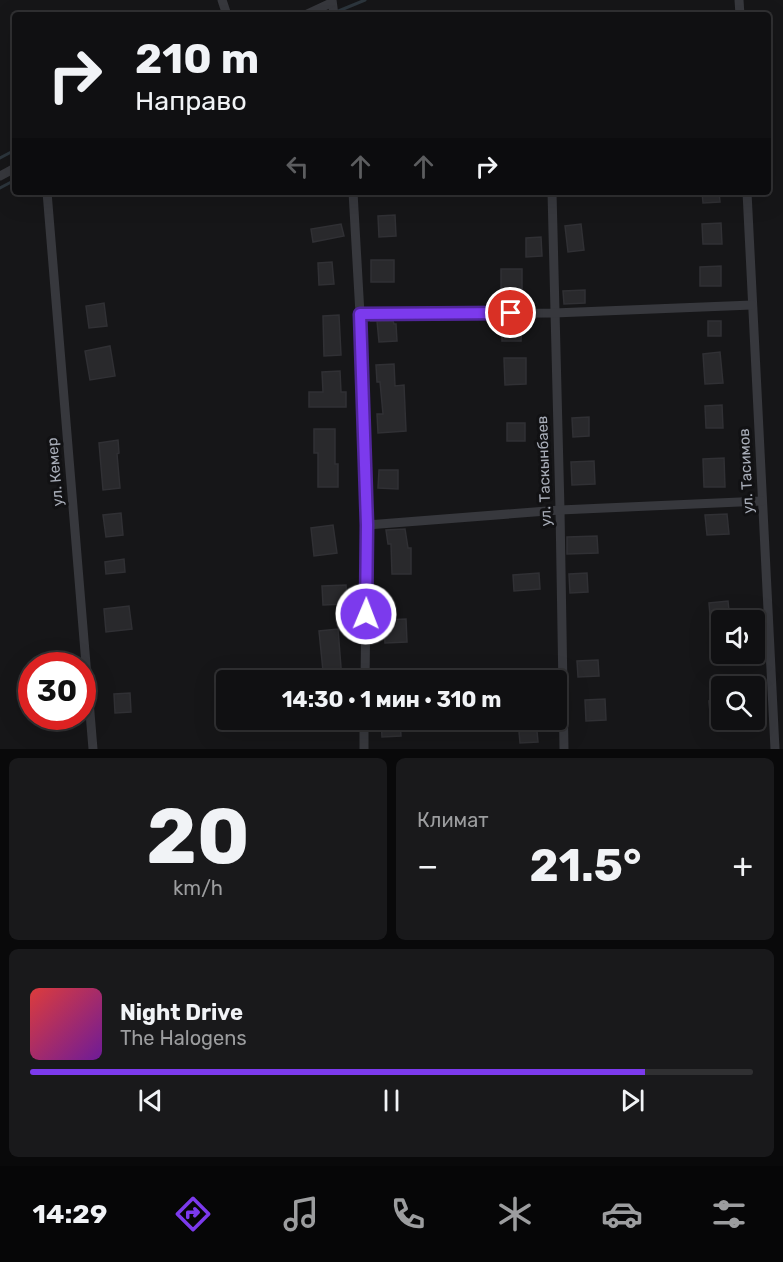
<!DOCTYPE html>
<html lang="ru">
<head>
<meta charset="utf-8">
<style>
  :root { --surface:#101012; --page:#19191b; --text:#f1f3f6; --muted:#9c9d9f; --line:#303032; --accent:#7c3aed }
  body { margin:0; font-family:Rubik,sans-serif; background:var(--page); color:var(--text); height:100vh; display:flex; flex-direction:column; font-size:22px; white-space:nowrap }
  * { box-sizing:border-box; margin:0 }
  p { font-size:20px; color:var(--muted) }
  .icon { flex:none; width:33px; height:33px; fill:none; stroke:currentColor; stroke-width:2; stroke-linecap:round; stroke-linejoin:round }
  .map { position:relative; height:749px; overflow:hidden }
  .details { display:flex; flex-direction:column; gap:9px; padding:9px; background:#09090a; flex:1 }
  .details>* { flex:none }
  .guide { position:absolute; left:12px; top:12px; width:759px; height:183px; border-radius:6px; box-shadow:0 6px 24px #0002,0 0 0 2px var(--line); background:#101012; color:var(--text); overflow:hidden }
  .tools { position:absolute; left:711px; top:610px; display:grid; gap:12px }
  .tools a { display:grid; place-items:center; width:54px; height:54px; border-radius:6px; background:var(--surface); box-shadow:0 6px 24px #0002,0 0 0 2px var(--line); font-size:30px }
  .speed { position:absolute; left:18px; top:652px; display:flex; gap:12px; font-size:30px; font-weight:700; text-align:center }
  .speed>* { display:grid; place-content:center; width:78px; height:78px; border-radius:50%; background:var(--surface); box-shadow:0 6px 24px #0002,0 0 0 2px var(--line); line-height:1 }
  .speed .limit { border:9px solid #d22; background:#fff; color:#111 }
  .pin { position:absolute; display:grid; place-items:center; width:51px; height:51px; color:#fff; margin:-26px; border:3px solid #fff; border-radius:50%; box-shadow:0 2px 6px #0007 }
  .me { position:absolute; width:66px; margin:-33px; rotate:1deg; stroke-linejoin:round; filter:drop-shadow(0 0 4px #0008) }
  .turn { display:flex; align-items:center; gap:21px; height:126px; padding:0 24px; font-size:27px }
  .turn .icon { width:78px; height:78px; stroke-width:2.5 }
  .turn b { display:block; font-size:42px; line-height:51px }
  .lanes { display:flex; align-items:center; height:57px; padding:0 24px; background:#0003; justify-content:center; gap:30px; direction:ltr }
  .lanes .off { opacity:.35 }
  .big { font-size:45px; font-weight:700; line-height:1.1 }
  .details .card { flex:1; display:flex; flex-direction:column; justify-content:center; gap:9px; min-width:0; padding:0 21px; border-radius:9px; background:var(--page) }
  .details .dial { align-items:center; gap:0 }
  .dial b { font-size:78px; line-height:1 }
  .song { display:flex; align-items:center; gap:18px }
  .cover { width:72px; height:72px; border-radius:9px; background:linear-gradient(135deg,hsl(0 70% 55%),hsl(280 70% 35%)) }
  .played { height:6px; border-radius:3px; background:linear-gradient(90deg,var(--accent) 85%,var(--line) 85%) }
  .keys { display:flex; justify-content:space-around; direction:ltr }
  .heat { display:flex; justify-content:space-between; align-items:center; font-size:33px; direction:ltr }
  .details .tiles { flex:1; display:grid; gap:9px; grid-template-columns:1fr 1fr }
  .card:last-child { grid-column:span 2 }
  .trip { position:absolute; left:216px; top:670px; width:351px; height:60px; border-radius:6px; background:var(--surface); box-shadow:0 6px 24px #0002,0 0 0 2px var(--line); font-weight:700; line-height:60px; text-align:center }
  .dock { display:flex; height:96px; justify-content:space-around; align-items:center; background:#060607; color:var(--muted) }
  .dock .icon { width:42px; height:42px }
  .dock .current { color:var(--accent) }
  .dock b { font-size:27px; color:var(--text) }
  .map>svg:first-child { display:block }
</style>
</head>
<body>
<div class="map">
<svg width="783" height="749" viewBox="0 0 783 749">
  <rect width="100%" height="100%" fill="#161618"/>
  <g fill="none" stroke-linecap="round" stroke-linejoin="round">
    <g stroke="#2c353c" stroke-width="3">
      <path d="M336,12L365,0"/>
      <path d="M0,158L15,150"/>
      <path d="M0,188L15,180"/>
    </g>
  </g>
  <g fill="#29292c" stroke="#303034" stroke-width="1.5">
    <path d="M702,192H719L720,202L703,203Z"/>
    <path d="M395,215L396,236L379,237L378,216Z"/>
    <path d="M721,223L722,244H703L702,224Z"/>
    <path d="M341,224L344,236L313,242L311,229Z"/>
    <path d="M581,224L584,250L568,252L565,226Z"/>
    <path d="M541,237L542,256L526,257V238Z"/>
    <rect x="371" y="260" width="23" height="22"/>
    <path d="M332,262L334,284L319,285L318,263Z"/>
    <path d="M721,266V286H700V267Z"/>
    <rect x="501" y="269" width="21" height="23"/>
    <path d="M585,290V303L564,304L563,291Z"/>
    <path d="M104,303L107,326L89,328L86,306Z"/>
    <path d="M339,315L341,355L324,356L323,316Z"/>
    <path d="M370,321H393L394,324H396L397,341L379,342L377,321Z"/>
    <rect x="708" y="321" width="13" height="15"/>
    <path d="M502,322H522L521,341H502Z"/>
    <path d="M110,346L115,376L90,380L85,351Z"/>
    <path d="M720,352L723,383L705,384L703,354Z"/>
    <path d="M504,358H526V384L505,385Z"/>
    <path d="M394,364L395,386L404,385L406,431L378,433L377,414H383L380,382H377L376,365Z"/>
    <path d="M340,371L341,392H346V407H309V392H323L322,372Z"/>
    <path d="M722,405L723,428H706L705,406Z"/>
    <path d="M589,417V436L573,437L572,418Z"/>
    <rect x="507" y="423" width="18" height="18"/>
    <path d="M314,429H335V464H338V487H318V453H314Z"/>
    <path d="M118,440L119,453L117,454L120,488L103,490L99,443Z"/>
    <path d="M724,458L725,487H704L703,459Z"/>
    <path d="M594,461L595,484L572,485L571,462Z"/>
    <path d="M379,470H398V489L378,488Z"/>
    <path d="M121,513L123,535L106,537L103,515Z"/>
    <path d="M727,514L729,534L707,535L705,515Z"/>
    <path d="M333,525L337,553L314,556L311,528Z"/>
    <path d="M405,529L408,548H411V574H392L391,544H388L386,530Z"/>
    <path d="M597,536L598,553L567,554V537Z"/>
    <path d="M124,559L125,572L106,574L105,562Z"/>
    <path d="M539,573L540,589L514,591L513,575Z"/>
    <path d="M587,573L588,592L570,593L569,574Z"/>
    <path d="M346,585L347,604L323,605L322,586Z"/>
    <path d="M728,601L730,621H722V626L711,627L709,603Z"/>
    <path d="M129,606L132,629L106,632L104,609Z"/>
    <path d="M406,619L407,642L385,643L384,620Z"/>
    <path d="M338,629L342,680L324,681L319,631Z"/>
    <path d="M598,660L599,676L578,677L577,661Z"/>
    <path d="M130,693L131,712L115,713L114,694Z"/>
    <path d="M605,699L606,720L586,721L585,700Z"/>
    <path d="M722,700V724H711L709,701Z"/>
    <rect x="322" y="720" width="23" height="10"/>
    <path d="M381,720H400L401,736L382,737Z"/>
    <path d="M518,720H536L538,742L520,743Z"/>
  </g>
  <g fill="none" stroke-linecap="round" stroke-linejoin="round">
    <g stroke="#37383d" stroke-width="9">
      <path d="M222,0L227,15"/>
      <path d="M332,0L334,15"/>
      <path d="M739,0L740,15"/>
      <path d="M305,15L331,3"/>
      <path d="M0,176L15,168"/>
      <path d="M47,192L93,749"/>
      <path d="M353,192L360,314L367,525L365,681"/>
      <path d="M552,192L560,510L564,749"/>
      <path d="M747,192L775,749"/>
      <path d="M360,314L554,313L752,305"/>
      <path d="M367,525L560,510L762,501"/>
      <path d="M364,749V720"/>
    </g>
  </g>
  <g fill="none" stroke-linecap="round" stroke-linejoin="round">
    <defs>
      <path id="route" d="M366,614L367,525L360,314L511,313"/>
    </defs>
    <use href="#route" stroke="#51269a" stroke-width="15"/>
    <use href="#route" stroke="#7c3aed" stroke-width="10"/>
  </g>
  <g text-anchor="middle" stroke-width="6" stroke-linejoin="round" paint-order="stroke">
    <g font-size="15" fill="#a8adb8" stroke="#111113">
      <text transform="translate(544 471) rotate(-92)" y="5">ул. Таскынбаев</text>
      <text transform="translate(746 471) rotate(-93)" y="5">ул. Тасимов</text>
      <text transform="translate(55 472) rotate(-95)" y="5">ул. Кемер</text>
    </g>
  </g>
</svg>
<div class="tools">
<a><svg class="icon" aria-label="sound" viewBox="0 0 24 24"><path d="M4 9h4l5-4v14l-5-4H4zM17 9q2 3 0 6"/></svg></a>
<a><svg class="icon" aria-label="search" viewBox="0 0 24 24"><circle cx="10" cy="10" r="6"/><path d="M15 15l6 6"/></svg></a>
</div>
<div class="speed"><div class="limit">30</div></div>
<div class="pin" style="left:511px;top:313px;background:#d93025"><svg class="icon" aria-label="arrive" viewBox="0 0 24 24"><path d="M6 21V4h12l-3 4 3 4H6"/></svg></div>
<svg class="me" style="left:366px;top:614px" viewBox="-20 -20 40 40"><circle r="17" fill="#7c3aed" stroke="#fff" stroke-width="3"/><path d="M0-11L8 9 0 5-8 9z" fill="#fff"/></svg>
<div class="trip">14:30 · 1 мин · 310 m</div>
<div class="guide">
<div class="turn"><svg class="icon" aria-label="right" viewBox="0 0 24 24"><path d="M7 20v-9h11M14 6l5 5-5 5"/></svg><div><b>210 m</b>Направо</div></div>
<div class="lanes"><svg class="icon off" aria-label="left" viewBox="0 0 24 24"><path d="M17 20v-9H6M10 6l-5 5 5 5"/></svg><svg class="icon off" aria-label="ahead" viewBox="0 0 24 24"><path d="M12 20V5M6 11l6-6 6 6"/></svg><svg class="icon off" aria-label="ahead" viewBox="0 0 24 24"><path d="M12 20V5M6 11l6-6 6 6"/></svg><svg class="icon" aria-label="right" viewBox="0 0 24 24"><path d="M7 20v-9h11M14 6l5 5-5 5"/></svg></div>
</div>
</div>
<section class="details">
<div class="tiles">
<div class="card dial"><b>20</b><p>km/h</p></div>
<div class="card"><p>Климат</p>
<div class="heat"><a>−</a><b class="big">21.5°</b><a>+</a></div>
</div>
<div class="card">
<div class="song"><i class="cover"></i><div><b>Night Drive</b><p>The Halogens</p></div></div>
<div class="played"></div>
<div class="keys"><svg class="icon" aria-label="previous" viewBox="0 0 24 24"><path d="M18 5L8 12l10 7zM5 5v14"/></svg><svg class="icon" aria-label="pause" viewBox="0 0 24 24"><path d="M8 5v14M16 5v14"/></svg><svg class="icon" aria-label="next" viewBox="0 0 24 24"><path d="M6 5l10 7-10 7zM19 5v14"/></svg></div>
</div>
</div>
</section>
<nav class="dock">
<b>14:29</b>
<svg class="icon current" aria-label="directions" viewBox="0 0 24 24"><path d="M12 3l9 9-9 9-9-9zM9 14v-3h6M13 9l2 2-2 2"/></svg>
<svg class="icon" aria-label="music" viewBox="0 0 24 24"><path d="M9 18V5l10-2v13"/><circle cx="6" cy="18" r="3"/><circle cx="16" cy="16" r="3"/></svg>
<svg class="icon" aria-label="phone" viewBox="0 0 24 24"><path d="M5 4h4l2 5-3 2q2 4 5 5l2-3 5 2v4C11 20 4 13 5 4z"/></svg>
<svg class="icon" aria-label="climate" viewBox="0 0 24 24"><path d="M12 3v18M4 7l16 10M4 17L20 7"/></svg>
<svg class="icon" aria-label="car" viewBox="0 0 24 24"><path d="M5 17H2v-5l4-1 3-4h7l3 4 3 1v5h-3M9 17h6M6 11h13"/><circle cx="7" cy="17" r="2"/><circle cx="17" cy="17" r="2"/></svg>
<svg class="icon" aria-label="filters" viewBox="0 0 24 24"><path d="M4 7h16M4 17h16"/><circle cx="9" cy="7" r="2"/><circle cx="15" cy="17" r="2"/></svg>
</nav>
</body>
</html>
